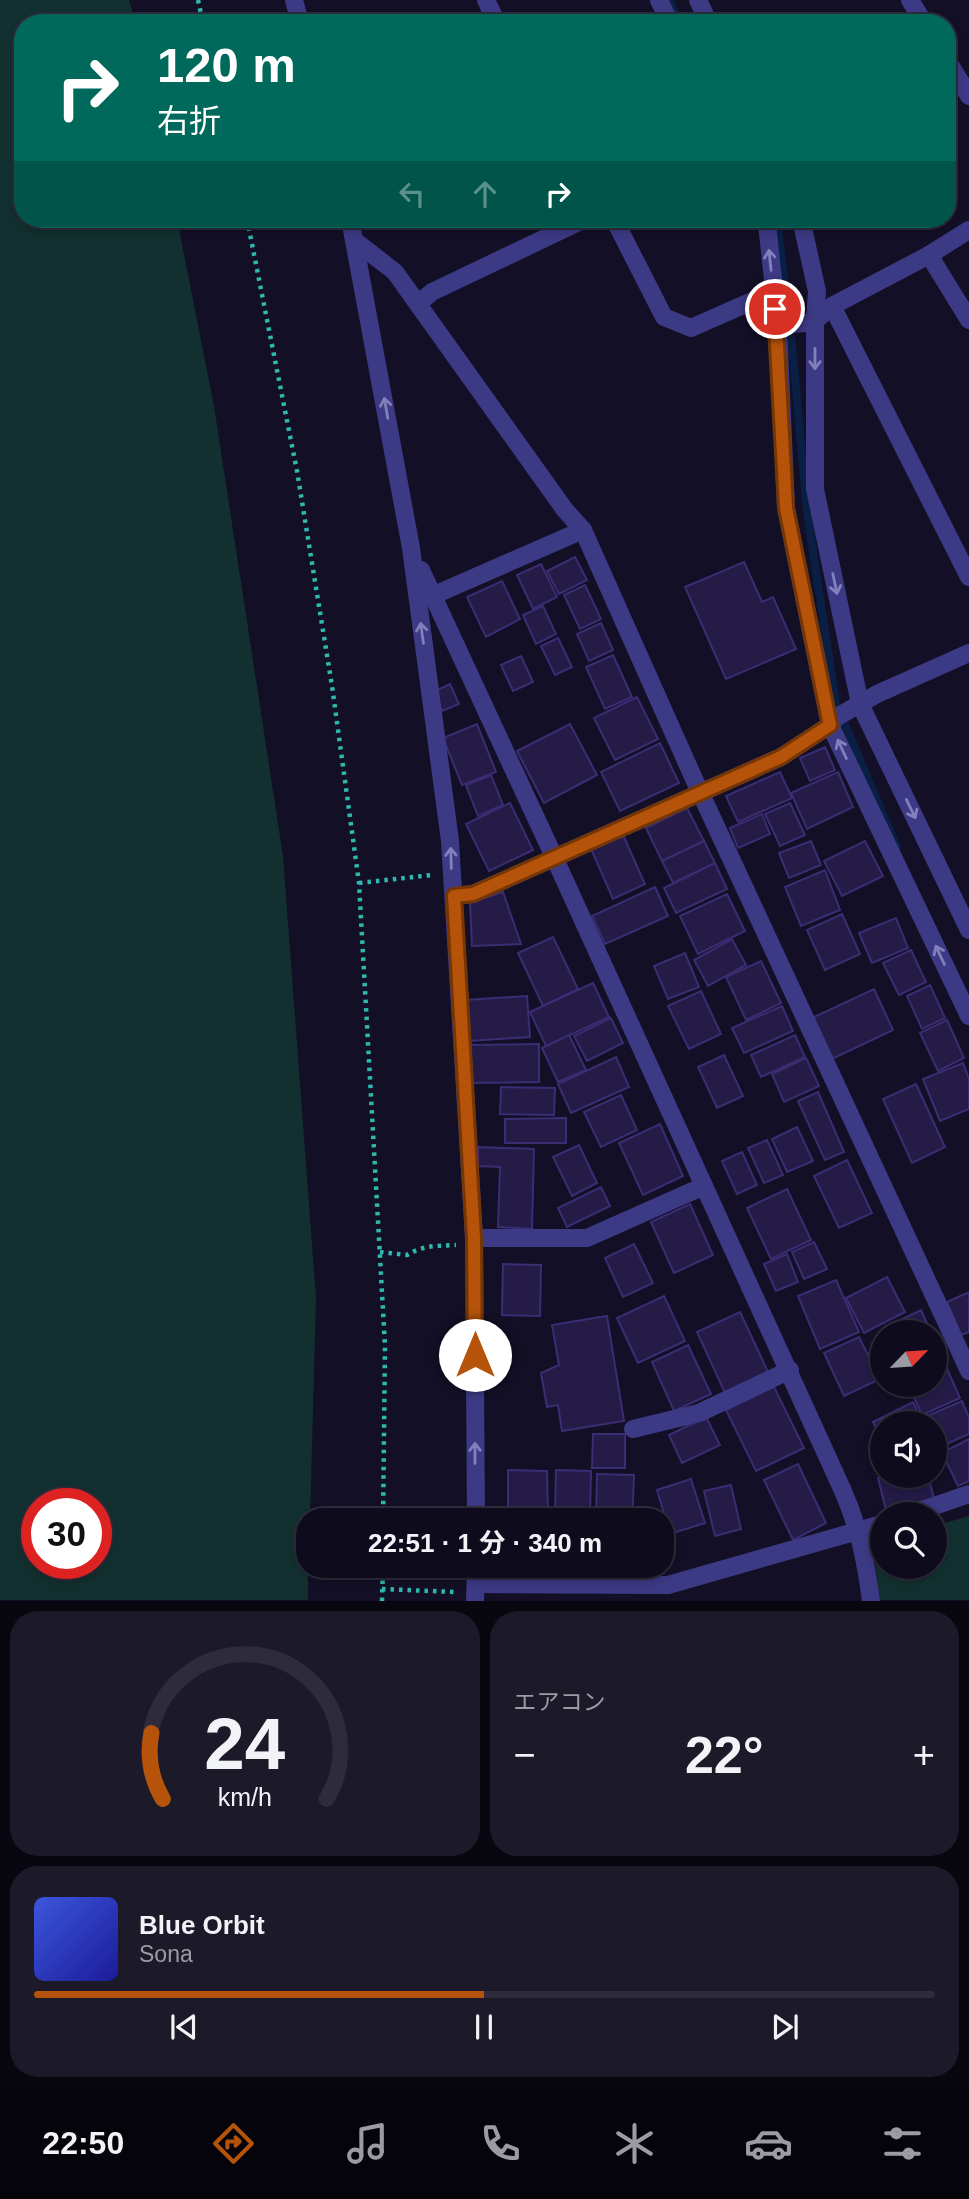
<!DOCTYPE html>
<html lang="ja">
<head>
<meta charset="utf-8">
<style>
  :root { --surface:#0e0b1c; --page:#1c1929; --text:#f1f3f6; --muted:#9b9ba3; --line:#2e2b3b; --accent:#b45309 }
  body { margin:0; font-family:Helvetica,"Noto Sans JP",sans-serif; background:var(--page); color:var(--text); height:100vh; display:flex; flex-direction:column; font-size:26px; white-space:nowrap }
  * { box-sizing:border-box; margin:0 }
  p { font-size:23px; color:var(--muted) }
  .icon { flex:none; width:38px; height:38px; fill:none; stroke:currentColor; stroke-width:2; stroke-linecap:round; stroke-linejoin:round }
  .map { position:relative; height:1601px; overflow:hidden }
  .sheet { display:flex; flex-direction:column; gap:10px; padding:10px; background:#08060f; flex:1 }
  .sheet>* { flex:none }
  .guide { position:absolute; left:14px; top:14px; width:942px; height:214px; border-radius:28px; box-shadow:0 4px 10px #0003,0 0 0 2px var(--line); background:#00695c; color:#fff; overflow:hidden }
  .needle { width:46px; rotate:65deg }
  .tools { position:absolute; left:870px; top:1320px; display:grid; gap:14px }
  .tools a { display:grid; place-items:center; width:77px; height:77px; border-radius:50%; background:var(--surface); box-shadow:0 4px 10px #0003,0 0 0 2px var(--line); font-size:35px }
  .speed { position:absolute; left:21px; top:1488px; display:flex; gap:14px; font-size:35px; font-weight:700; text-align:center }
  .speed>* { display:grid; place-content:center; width:91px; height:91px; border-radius:50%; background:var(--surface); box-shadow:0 4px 10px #0003,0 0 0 2px var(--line); line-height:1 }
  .speed .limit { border:10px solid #d22; background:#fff; color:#111 }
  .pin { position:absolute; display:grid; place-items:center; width:60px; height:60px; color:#fff; margin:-30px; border:4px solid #fff; border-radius:50%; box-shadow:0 2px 7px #0007 }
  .me { position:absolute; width:77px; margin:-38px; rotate:0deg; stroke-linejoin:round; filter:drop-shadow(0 0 5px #0008) }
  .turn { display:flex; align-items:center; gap:24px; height:147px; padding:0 28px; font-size:32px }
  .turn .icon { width:91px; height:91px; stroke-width:2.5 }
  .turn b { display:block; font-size:49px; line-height:60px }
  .lanes { display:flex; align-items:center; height:66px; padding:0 28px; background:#0003; justify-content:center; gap:35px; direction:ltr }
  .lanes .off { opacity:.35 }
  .big { font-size:52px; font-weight:700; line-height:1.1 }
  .sheet .widget { flex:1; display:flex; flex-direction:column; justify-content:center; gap:10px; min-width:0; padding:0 24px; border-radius:28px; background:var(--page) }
  .sheet .dial { align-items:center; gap:0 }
  .dial svg { height:182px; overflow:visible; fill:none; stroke:var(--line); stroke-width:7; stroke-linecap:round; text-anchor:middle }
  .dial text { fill:var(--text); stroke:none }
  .song { display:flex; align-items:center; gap:21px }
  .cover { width:84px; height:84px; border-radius:10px; background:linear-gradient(135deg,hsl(230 70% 55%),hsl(240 70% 35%)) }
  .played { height:7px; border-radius:4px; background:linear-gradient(90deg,var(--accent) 50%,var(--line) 50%) }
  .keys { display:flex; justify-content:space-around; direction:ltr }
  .heat { display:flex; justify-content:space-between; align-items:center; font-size:38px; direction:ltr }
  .sheet .tiles { flex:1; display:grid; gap:10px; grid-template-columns:1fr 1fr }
  .widget:last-child { grid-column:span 2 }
  .trip { position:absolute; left:296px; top:1508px; width:378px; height:70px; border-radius:28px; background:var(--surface); box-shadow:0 4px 10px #0003,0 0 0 2px var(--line); font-weight:700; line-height:70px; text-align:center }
  .tabs { display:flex; height:112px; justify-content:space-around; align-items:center; background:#06040b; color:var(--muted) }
  .tabs .icon { width:49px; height:49px }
  .tabs .selected { color:var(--accent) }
  .tabs b { font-size:32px; color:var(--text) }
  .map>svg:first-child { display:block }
</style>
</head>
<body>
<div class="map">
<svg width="969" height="1601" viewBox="0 0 969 1601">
  <rect width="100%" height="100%" fill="#130f26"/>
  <g fill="#12302f" fill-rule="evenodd">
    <path d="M0,0H129L136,23H23V219H177L214,406L283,856L316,1298L310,1521H308V1600H0ZM37,1503H96V1563H37Z"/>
    <path d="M969,1516V1600H880L874,1553L882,1545V1566H934L935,1526Z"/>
  </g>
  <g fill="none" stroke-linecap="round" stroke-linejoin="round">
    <g stroke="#0a1f44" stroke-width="8">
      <path d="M669,0L680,23"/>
      <path d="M777,219L793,354L807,512L836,703L897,847"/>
    </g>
  </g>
  <g fill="#241b47" stroke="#3b2d73" stroke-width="2">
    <path d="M575,557L587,580L559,594L547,571Z"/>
    <path d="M744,562L762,602L773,597L796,649L726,679L685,587Z"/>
    <path d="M541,564L557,597L533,609L517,575Z"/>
    <path d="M502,581L520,619L486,637L467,597Z"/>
    <path d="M585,585L601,619L580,629L564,595Z"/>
    <path d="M543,606L556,634L536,644L523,615Z"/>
    <path d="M601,623L613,650L589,661L577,634Z"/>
    <path d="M558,638L572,667L555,675L541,646Z"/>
    <path d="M613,655L632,697L605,709L586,667Z"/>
    <path d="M521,656L533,682L513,691L501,665Z"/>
    <path d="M450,684L459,704L442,711L433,692Z"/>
    <path d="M637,697L658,739L615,760L594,718Z"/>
    <path d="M477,724L496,772L462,785L443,738Z"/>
    <path d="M570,724L597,775L544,803L517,751Z"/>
    <path d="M660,743L679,783L620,811L601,772Z"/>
    <path d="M825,747L835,770L810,781L800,758Z"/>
    <path d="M780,772L792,798L738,822L726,796Z"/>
    <path d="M838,772L853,807L807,829L791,793Z"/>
    <path d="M491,775L503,805L478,816L466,785Z"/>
    <path d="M510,803L533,850L489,871L466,824Z"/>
    <path d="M790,803L805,835L780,846L765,814Z"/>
    <path d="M687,808L704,841L662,861L646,828Z"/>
    <path d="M762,814L770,834L738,848L730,828Z"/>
    <path d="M623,835L645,884L613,899L591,849Z"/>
    <path d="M704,841L715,863L673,883L662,861Z"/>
    <path d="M811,841L821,865L789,878L779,853Z"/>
    <path d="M865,841L883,876L842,896L824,861Z"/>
    <path d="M715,863L727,889L676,913L664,888Z"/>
    <path d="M825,870L840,910L801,926L785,887Z"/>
    <path d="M655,887L668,916L605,944L592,916Z"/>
    <path d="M503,892L521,944L472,946L470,903Z"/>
    <path d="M727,894L745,931L698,954L680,916Z"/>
    <path d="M842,914L860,954L825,970L807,930Z"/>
    <path d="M896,918L908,948L872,963L859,933Z"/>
    <path d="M553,937L578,989L543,1006L518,953Z"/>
    <path d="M732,939L746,965L708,986L694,960Z"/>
    <path d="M911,950L926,982L899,995L883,963Z"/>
    <path d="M685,953L699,987L668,999L654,966Z"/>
    <path d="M761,961L781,1003L746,1020L726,977Z"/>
    <path d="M593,983L609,1017L546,1046L530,1012Z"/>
    <path d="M930,985L945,1018L922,1029L907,996Z"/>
    <path d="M874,989L893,1030L832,1059L812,1018Z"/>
    <path d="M701,991L721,1034L689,1049L668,1006Z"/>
    <path d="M527,996L530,1037L469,1041L466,1000Z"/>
    <path d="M782,1006L793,1031L744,1053L732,1028Z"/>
    <path d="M611,1018L623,1043L587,1061L574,1036Z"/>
    <path d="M947,1020L964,1058L938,1071L920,1033Z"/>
    <path d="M569,1035L586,1070L558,1082L542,1048Z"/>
    <path d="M795,1035L805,1057L761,1077L751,1055Z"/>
    <path d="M539,1044V1082L467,1083L466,1045Z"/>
    <path d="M724,1055L743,1096L717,1108L698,1067Z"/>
    <path d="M616,1057L629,1087L571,1113L558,1084Z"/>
    <path d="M806,1058L819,1086L784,1102L772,1074Z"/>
    <path d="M963,1063L969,1079V1109L940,1121L923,1079Z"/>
    <path d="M916,1084L945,1147L912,1163L883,1099Z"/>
    <path d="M501,1087L555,1088L554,1115L500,1114Z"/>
    <path d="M818,1092L844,1152L825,1160L798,1101Z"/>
    <path d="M621,1095L637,1130L601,1147L584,1112Z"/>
    <path d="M566,1118V1143H505V1119Z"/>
    <path d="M660,1124L683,1176L643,1195L619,1143Z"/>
    <path d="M797,1127L813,1161L787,1172L772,1139Z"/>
    <path d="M767,1140L783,1175L764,1183L748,1148Z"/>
    <path d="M579,1145L597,1183L572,1196L553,1157Z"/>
    <path d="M478,1147L534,1149L532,1229L498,1227L500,1167L478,1166Z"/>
    <path d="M742,1152L757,1185L737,1194L722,1161Z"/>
    <path d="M847,1160L872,1213L839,1228L814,1176Z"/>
    <path d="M601,1187L610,1206L567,1227L558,1208Z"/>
    <path d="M787,1189L811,1240L771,1259L747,1208Z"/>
    <path d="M690,1204L713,1255L674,1273L651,1222Z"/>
    <path d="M814,1242L827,1269L804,1279L792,1252Z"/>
    <path d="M634,1244L653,1283L623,1297L605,1258Z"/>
    <path d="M787,1254L798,1282L776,1291L764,1264Z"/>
    <path d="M503,1264L541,1265L540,1316L502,1315Z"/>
    <path d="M887,1277L905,1312L864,1333L846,1298Z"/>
    <path d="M836,1280L859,1332L820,1349L798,1296Z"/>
    <path d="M969,1292V1332L961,1335L947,1302Z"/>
    <path d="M664,1296L685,1341L638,1363L617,1318Z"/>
    <path d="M921,1310L931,1332H889L886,1327Z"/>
    <path d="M740,1312L768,1372L725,1393L697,1332Z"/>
    <path d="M607,1316L624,1421L562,1431L558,1405L547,1407L541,1373L559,1365L552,1325Z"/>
    <path d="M859,1337L880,1379L844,1396L824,1353Z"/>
    <path d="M688,1345L711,1394L674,1411L652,1362Z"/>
    <path d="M940,1353L960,1398L922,1415L908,1384H934V1355Z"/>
    <path d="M774,1387L804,1448L756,1471L726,1410Z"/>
    <path d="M962,1401L969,1418V1434L940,1447L934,1433V1423H930L927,1416Z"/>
    <path d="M913,1402L923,1423H882V1440L873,1422Z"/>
    <path d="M706,1417L720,1445L682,1463L669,1435Z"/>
    <path d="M593,1434H625V1468H592Z"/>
    <path d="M969,1439V1481L958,1486L942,1453Z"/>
    <path d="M798,1464L826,1523L793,1540L764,1480Z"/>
    <path d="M508,1470L547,1471L548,1513H508Z"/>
    <path d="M556,1470L591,1471L590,1513L555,1512Z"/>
    <path d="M597,1474L634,1475L632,1521H596Z"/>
    <path d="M887,1475H928L934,1499L886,1510L878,1478Z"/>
    <path d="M691,1479L705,1523L670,1534L657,1490Z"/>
    <path d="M731,1485L741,1529L715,1536L704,1491Z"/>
    <path d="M507,1516L542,1518V1521H507Z"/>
    <path d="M504,1566H539V1571L504,1569Z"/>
  </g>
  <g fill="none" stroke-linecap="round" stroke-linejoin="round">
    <g stroke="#2fb8b0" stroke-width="4.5" stroke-dasharray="3.5 5" stroke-linecap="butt">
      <path d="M198,0L203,23"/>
      <path d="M247,219L297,471L332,686L359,883L385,1346L383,1521"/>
      <path d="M359,883L432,875"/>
      <path d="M380,1252L407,1255C423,1245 437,1246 456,1245"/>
      <path d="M382,1589L455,1592"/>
      <path d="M382,1601L383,1566"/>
    </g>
    <g stroke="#3d3a85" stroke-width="18">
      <path d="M294,0L300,23"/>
      <path d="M486,0L497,23"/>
      <path d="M659,0L670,23"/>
      <path d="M698,0L709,23"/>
      <path d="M910,0L924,23"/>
      <path d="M947,60L969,96"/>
      <path d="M350,219L411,548L450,841L474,1238L476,1521"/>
      <path d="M614,219L664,317L691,328L773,292"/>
      <path d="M764,219L767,224L778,325L786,508L830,725L969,1016"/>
      <path d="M801,219L817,291L815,321V489L860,704L969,930"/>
      <path d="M355,241L395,272L565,510L583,530L694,779L969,1371"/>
      <path d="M929,255L969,320"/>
      <path d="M419,303L432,292L585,219"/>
      <path d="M832,306L969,577"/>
      <path d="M778,325L807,323L815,321L832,306L929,255L969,230"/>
      <path d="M421,570L555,859L843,1491C859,1527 866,1562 871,1601"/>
      <path d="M432,596L583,530"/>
      <path d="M454,896L473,894L781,757L830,725L837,717L877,694L969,653"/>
      <path d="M474,1238H587L704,1186"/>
      <path d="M633,1429L699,1413L790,1370"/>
      <path d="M911,1514L969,1494"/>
      <path d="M476,1584L668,1585L882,1524"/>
      <path d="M475,1601L476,1566"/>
    </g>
  </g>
  <defs><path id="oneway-shaft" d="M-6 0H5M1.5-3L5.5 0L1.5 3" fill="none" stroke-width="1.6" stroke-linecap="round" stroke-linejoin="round" transform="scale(1.75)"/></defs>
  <g stroke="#837fbc">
    <use href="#oneway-shaft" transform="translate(770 260) rotate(-96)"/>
    <use href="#oneway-shaft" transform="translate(815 359) rotate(90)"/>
    <use href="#oneway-shaft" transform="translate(386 408) rotate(-100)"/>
    <use href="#oneway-shaft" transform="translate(835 584) rotate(78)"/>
    <use href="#oneway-shaft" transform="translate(422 633) rotate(-98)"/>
    <use href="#oneway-shaft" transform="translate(842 749) rotate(-115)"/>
    <use href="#oneway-shaft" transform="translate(911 809) rotate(64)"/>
    <use href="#oneway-shaft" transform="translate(451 858) rotate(-92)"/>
    <use href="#oneway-shaft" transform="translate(940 955) rotate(-115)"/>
    <use href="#oneway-shaft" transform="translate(475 1453) rotate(-90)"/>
  </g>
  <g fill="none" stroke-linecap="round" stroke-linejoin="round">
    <defs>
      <path id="route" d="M475,1355L474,1238L454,896L473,894L781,757L830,725L786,508L775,309"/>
    </defs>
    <use href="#route" stroke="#753606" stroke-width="18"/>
    <use href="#route" stroke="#b45309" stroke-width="12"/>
  </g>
</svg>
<div class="tools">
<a><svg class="needle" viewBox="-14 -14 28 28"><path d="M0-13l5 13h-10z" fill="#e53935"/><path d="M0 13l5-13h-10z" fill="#9b9ba3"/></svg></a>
<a><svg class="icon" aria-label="sound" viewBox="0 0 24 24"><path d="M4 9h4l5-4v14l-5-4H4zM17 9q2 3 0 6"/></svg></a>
<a><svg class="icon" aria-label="search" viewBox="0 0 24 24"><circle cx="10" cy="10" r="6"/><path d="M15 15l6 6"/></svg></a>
</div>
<div class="speed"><div class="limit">30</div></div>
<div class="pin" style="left:775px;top:309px;background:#d93025"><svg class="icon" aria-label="arrive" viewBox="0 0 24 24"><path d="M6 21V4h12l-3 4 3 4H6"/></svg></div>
<svg class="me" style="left:475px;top:1355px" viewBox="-20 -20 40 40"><circle r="19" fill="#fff"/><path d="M0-13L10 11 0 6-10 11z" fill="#b45309"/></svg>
<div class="trip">22:51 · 1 分 · 340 m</div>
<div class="guide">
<div class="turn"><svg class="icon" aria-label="right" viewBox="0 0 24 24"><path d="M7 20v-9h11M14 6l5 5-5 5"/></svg><div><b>120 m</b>右折</div></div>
<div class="lanes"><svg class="icon off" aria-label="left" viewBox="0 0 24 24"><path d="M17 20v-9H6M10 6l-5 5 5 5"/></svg><svg class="icon off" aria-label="ahead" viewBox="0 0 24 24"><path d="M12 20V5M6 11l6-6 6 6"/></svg><svg class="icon" aria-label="right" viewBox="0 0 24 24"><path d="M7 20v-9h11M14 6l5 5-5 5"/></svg></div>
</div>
</div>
<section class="sheet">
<div class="tiles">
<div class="widget dial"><svg viewBox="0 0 100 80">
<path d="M14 69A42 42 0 1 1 86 69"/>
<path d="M14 69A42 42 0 0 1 9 40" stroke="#b45309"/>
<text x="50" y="56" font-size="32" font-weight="700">24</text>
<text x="50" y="72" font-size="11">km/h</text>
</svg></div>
<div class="widget"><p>エアコン</p>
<div class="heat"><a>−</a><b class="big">22°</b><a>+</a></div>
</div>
<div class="widget">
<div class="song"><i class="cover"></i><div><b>Blue Orbit</b><p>Sona</p></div></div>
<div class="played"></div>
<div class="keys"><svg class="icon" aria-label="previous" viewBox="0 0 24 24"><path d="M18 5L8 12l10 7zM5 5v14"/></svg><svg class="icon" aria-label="pause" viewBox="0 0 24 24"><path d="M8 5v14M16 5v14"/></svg><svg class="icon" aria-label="next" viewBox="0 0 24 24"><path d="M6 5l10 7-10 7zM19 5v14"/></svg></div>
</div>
</div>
</section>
<nav class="tabs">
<b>22:50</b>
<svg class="icon selected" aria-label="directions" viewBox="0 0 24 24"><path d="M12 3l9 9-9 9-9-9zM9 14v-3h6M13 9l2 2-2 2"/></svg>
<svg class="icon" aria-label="music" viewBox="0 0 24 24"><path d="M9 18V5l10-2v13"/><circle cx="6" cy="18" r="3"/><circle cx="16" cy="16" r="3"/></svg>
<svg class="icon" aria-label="phone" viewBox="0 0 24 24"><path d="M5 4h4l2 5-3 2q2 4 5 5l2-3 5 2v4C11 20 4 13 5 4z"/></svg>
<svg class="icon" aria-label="climate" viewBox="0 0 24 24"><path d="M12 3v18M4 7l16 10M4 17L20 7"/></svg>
<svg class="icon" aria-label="car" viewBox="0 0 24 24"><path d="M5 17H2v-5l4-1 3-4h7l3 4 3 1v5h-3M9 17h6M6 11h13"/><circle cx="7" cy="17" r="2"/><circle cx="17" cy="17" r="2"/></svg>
<svg class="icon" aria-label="filters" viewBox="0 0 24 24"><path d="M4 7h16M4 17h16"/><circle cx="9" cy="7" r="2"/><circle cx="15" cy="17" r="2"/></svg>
</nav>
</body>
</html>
